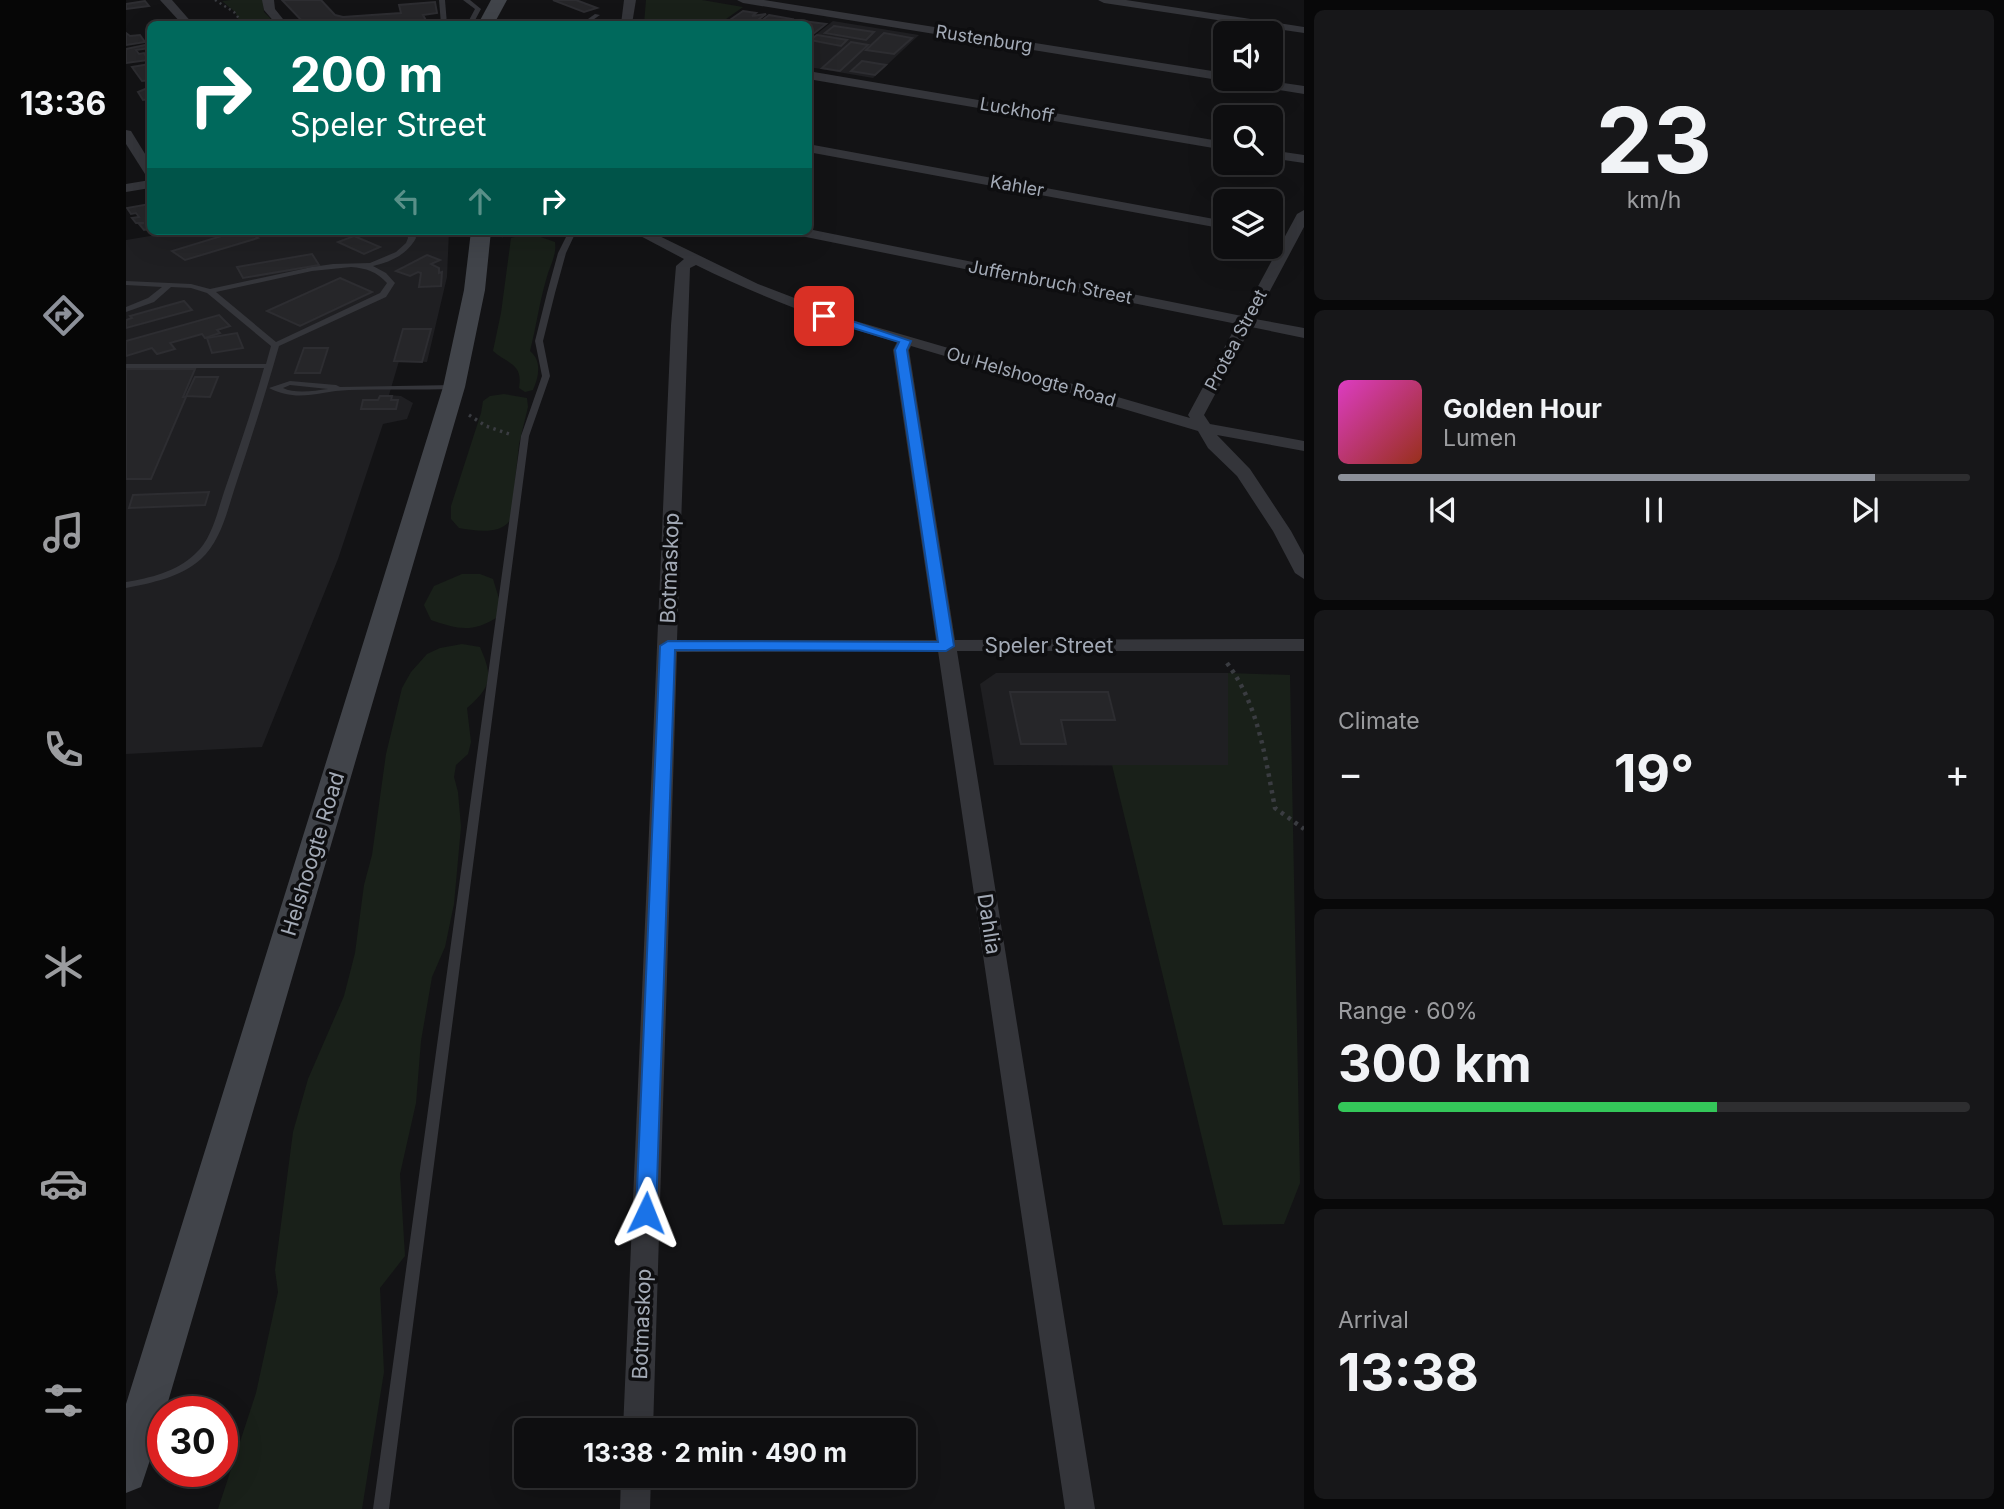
<!DOCTYPE html>
<html lang="en">
<head>
<meta charset="utf-8">
<style>
  :root { --surface:#0e0e10; --page:#171719; --text:#f1f3f6; --muted:#9b9c9f; --line:#2e2e30; --accent:#8c9099 }
  body { margin:0; font-family:Inter,sans-serif; background:var(--page); color:var(--text); height:100vh; display:flex; flex-direction:column; font-size:26px; white-space:nowrap }
  * { box-sizing:border-box; margin:0 }
  p { font-size:23px; color:var(--muted) }
  .icon { flex:none; width:38px; height:38px; fill:none; stroke:currentColor; stroke-width:2; stroke-linecap:round; stroke-linejoin:round }
  .map { position:relative; flex:1; overflow:hidden }
  .side { display:flex; flex-direction:column; gap:10px; padding:10px; background:#080809; width:700px }
  .side>* { flex:none }
  .top-card { position:absolute; left:21px; top:21px; width:665px; height:214px; border-radius:10px; box-shadow:0 7px 28px #0002,0 0 0 2px var(--line); background:#00695c; color:#fff; overflow:hidden }
  .controls { position:absolute; left:1087px; top:21px; display:grid; gap:14px }
  .controls a { display:grid; place-items:center; width:70px; height:70px; border-radius:10px; background:var(--surface); box-shadow:0 7px 28px #0002,0 0 0 2px var(--line); font-size:35px }
  .speed { position:absolute; left:21px; top:1396px; display:flex; gap:14px; font-size:35px; font-weight:700; text-align:center }
  .speed>* { display:grid; place-content:center; width:91px; height:91px; border-radius:50%; background:var(--surface); box-shadow:0 7px 28px #0002,0 0 0 2px var(--line); line-height:1 }
  .speed .limit { border:10px solid #d22; background:#fff; color:#111 }
  .pin { position:absolute; display:grid; place-items:center; width:60px; height:60px; color:#fff; margin:-30px; border-radius:14px; box-shadow:0 4px 10px #0006 }
  .me { position:absolute; width:77px; margin:-38px; rotate:2deg; stroke-linejoin:round; filter:drop-shadow(0 0 5px #0008) }
  .turn { display:flex; align-items:center; gap:24px; height:147px; padding:0 28px; font-size:32px }
  .turn .icon { width:91px; height:91px; stroke-width:2.5 }
  .turn b { display:block; font-size:49px; line-height:60px }
  .lanes { display:flex; align-items:center; height:66px; padding:0 28px; background:#0003; justify-content:center; gap:35px; direction:ltr }
  .lanes .off { opacity:.35 }
  .big { font-size:52px; font-weight:700; line-height:1.1 }
  .side .tile { flex:1; display:flex; flex-direction:column; justify-content:center; gap:10px; min-width:0; padding:0 24px; border-radius:10px; background:var(--page) }
  .side .dial { align-items:center; gap:0 }
  .dial b { font-size:91px; line-height:1 }
  .song { display:flex; align-items:center; gap:21px }
  .cover { width:84px; height:84px; border-radius:10px; background:linear-gradient(135deg,hsl(310 70% 55%),hsl(10 70% 35%)) }
  .played { height:7px; border-radius:4px; background:linear-gradient(90deg,var(--accent) 85%,var(--line) 85%) }
  .keys { display:flex; justify-content:space-around; direction:ltr }
  .heat { display:flex; justify-content:space-between; align-items:center; font-size:38px; direction:ltr }
  .charge { height:10px; border-radius:5px; background:linear-gradient(90deg,#34c759 60%,var(--line) 0) }
  .trip { position:absolute; left:388px; top:1418px; width:402px; height:70px; border-radius:10px; background:var(--surface); box-shadow:0 7px 28px #0002,0 0 0 2px var(--line); font-weight:700; line-height:70px; text-align:center }
  main { display:flex; flex:1; min-height:0 }
  .menu { display:flex; flex-direction:column; width:126px; justify-content:space-around; align-items:center; background:#060606; color:var(--muted) }
  .menu .icon { width:49px; height:49px }
  .menu .on { color:var(--accent) }
  .menu b { font-size:32px; color:var(--text) }
  .map>svg:first-child { display:block }
</style>
</head>
<body>
<main>
<nav class="menu">
<b>13:36</b>
<svg class="icon on" aria-label="directions" viewBox="0 0 24 24"><path d="M12 3l9 9-9 9-9-9zM9 14v-3h6M13 9l2 2-2 2"/></svg>
<svg class="icon" aria-label="music" viewBox="0 0 24 24"><path d="M9 18V5l10-2v13"/><circle cx="6" cy="18" r="3"/><circle cx="16" cy="16" r="3"/></svg>
<svg class="icon" aria-label="phone" viewBox="0 0 24 24"><path d="M5 4h4l2 5-3 2q2 4 5 5l2-3 5 2v4C11 20 4 13 5 4z"/></svg>
<svg class="icon" aria-label="climate" viewBox="0 0 24 24"><path d="M12 3v18M4 7l16 10M4 17L20 7"/></svg>
<svg class="icon" aria-label="car" viewBox="0 0 24 24"><path d="M5 17H2v-5l4-1 3-4h7l3 4 3 1v5h-3M9 17h6M6 11h13"/><circle cx="7" cy="17" r="2"/><circle cx="17" cy="17" r="2"/></svg>
<svg class="icon" aria-label="filters" viewBox="0 0 24 24"><path d="M4 7h16M4 17h16"/><circle cx="9" cy="7" r="2"/><circle cx="15" cy="17" r="2"/></svg>
</nav>
<div class="map">
<svg width="1178" height="1509" viewBox="0 0 1178 1509">
  <rect width="100%" height="100%" fill="#131315"/>
  <g fill="#1f1f22">
    <path d="M707,21L793,35L747,78L683,67L682,41Z"/>
    <path d="M54,231H323L321,277L301,362L273,361L263,395L275,396L287,403L281,419L257,424L212,559L136,747L0,754V240Z"/>
    <path d="M870,673H1102L1103,766L868,765L854,684Z"/>
  </g>
  <g fill="#192019">
    <path d="M105,0H137L138,12L150,24L114,23L109,12L96,1Z"/>
    <path d="M520,0H576L617,7L593,24H518Z"/>
    <path d="M403,233L429,242C431,256 423,267 420,280C413,304 410,328 404,351C416,361 413,376 407,390L399,392L393,388C397,363 383,365 367,351L375,313L385,238Z"/>
    <path d="M378,394L401,398L402,407L393,444L385,519C375,535 350,531 333,528L325,519V506L355,413L357,401L364,396Z"/>
    <path d="M336,574H354L367,579L374,602L370,618C346,633 331,629 305,620L298,605L308,586Z"/>
    <path d="M336,644L354,647C367,677 366,686 341,708L345,742L342,754L330,765L328,777L332,792L335,827L328,904L319,947L306,977L295,1041L290,1103L274,1174L279,1256L254,1288L258,1372L236,1509H92L130,1393L152,1292L149,1270L167,1132L182,1079L218,996L229,953L238,885L246,855L260,754L276,688L285,672L301,654L314,648Z"/>
    <path d="M1102,673L1164,675L1174,1183L1158,1224L1097,1225L986,765H1102Z"/>
  </g>
  <g fill="#262629" stroke="#2d2d31" stroke-width="2">
    <path d="M156,0H195L209,15L217,17L275,13L273,5L309,2L311,13L297,15L302,24H179Z"/>
    <path d="M427,0H450L471,8L458,12Z"/>
    <path d="M19,1L23,6L0,9V4Z"/>
    <path d="M617,11L630,13L626,16L640,14L626,24L601,22Z"/>
    <path d="M643,15L666,19L659,24H631Z"/>
    <path d="M677,21L700,24L687,34H682V24H672Z"/>
    <path d="M708,26L748,32L740,40L699,33Z"/>
    <path d="M0,33L4,36L14,35L19,42L0,45Z"/>
    <path d="M758,33L786,38L768,54L740,50Z"/>
    <path d="M691,35L721,40L715,46L684,40Z"/>
    <path d="M725,42L742,45L714,71L696,68Z"/>
    <path d="M24,44V48L10,50L13,54L18,53L22,60L0,63V49Z"/>
    <path d="M736,61L760,65L749,75L725,71Z"/>
    <path d="M24,64V80L16,81L6,67Z"/>
    <path d="M24,87V99L17,100L12,92Z"/>
    <path d="M24,204V229L18,230L13,224L18,223H10L6,218L13,217L10,213L5,214L1,208Z"/>
    <path d="M112,231H122L132,238L59,260L46,251Z"/>
    <path d="M228,236L254,247L238,254L212,242Z"/>
    <path d="M186,254L193,265L117,278L111,267Z"/>
    <path d="M301,255L314,260L305,264L313,268V273L316,272L315,286L293,287L295,273L292,272L284,276L270,271Z"/>
    <path d="M214,278L246,292L174,326L141,311Z"/>
    <path d="M58,301L66,310L0,328V320L6,318L4,316Z"/>
    <path d="M93,315L104,326L91,330L94,333L79,338L76,334L44,343L49,349L31,354L26,348L0,356V341Z"/>
    <path d="M277,329H305L296,362L268,361Z"/>
    <path d="M111,333L117,348L86,353L81,338Z"/>
    <path d="M178,348H202L194,373H169Z"/>
    <path d="M0,369H69L57,397H60L25,479H0Z"/>
    <path d="M69,377H92L84,397L60,396Z"/>
    <path d="M254,396H266L265,400H272L270,409H235L237,400H252Z"/>
    <path d="M83,492L79,505L3,508L7,495Z"/>
    <path d="M884,692H982L989,720H935L940,744H895Z"/>
  </g>
  <g fill="none" stroke-linecap="round" stroke-linejoin="round">
    <g stroke="#3a3c41" stroke-width="2.5" stroke-dasharray="2 3.5" stroke-linecap="butt">
      <path d="M89,0L108,12L117,24"/>
      <path d="M376,236L397,231"/>
    </g>
    <path stroke="#3a3c41" stroke-width="3.5" stroke-dasharray="2.5 4.5" stroke-linecap="butt" d="M343,415L360,426L383,434"/>
    <path stroke="#3a3c41" stroke-width="4.5" stroke-dasharray="3.5 5" stroke-linecap="butt" d="M1101,663C1133,706 1139,757 1149,808L1178,829"/>
    <g fill="#34353a" fill-rule="evenodd">
      <path d="M313,0H319L321,24H315Z"/>
      <path d="M337,0H344L355,9L347,24H341L349,9Z"/>
      <path d="M469,14L474,15L461,24H455Z"/>
      <path d="M408,21L420,24H406V22Z"/>
      <path d="M280,231H288L290,238C281,255 264,262 247,266L260,273L269,283L260,297L153,346C140,392 126,436 111,481C102,507 96,540 75,559C55,577 26,583 0,588V582C24,578 50,572 69,554C86,539 91,513 98,492C112,451 126,410 138,368H0V364H140L145,346L81,293L65,288L45,287L28,302L0,312V307L22,298L36,287L0,285V281L65,284L84,289L186,267L207,264L244,263L270,252L280,243L282,238ZM225,267C240,268 251,272 261,283L254,293L150,342L90,292L186,271Z"/>
      <path d="M448,231H458L448,236L440,253L429,293L417,341L424,376L403,436L263,1509H247L395,436L416,376L409,341L421,293L432,253L442,233Z"/>
      <path d="M164,381L210,385L214,387L328,385L332,387L328,389C293,390 258,389 223,390C193,391 172,403 143,388ZM164,385L202,389C188,391 169,394 157,388Z"/>
    </g>
    <g fill="#34353a" fill-rule="evenodd">
      <path d="M34,0H46L67,24H56Z"/>
      <path d="M136,0H148L149,9L161,24H150L138,10Z"/>
      <path d="M498,0H510L506,24H495Z"/>
      <path d="M611,0H638L1099,73V79H1130L1178,86V94L617,3Z"/>
      <path d="M972,0H1000L1178,27V33L978,3Z"/>
      <path d="M682,71L1099,142V150L682,79Z"/>
      <path d="M0,130L5,131L24,162V175L19,174L0,144Z"/>
      <path d="M682,144L1099,221V229L682,152Z"/>
      <path d="M1144,150L1178,155V163L1144,158Z"/>
      <path d="M24,180V188L0,192V184Z"/>
      <path d="M1178,210V227L1129,319L1178,328V338L1125,327L1078,415L1084,424L1178,441V451L1091,435L1124,469L1165,531L1178,555V579L1169,573L1147,531L1111,476L1082,448L1072,431L785,346L783,350L829,640L1178,639V651H831L969,1509H939L812,651L551,652L527,1430H497L545,325L550,266L558,259L505,231H523L632,284L726,320L1064,418L1062,415L1111,324L670,235L663,231L682,229L1116,316L1171,214ZM570,265C635,297 701,322 771,342L767,350L810,640H551L564,268Z"/>
      <path d="M495,1475H525L524,1509H494Z"/>
    </g>
    <g fill="#41444a" fill-rule="evenodd">
      <path d="M365,0H381L368,24H352Z"/>
      <path d="M345,231H365L359,290L339,387L39,1412H37V1421L15,1487L0,1493V1404L317,387L338,290Z"/>
    </g>
  </g>
  <path fill="#1a73e8" stroke="#114b97" stroke-width="2" d="M694,313H702L785,341L781,350L828,646L820,651L549,650L530,1213L527,1219L520,1222L513,1219L510,1213L534,646L542,641L812,642L769,350L773,342L694,318Z"/>
  <g text-anchor="middle" stroke-width="7" stroke-linejoin="round" paint-order="stroke">
    <g font-size="18" fill="#a3aab6" stroke="#0e0e10">
      <text transform="translate(858 39) rotate(9)" y="6">Rustenburg</text>
      <text transform="translate(891 110) rotate(10)" y="6">Luckhoff</text>
      <text transform="translate(891 186) rotate(10)" y="6">Kahler</text>
      <text transform="translate(924 282) rotate(11)" y="6">Juffernbruch Street</text>
      <text transform="translate(1110 340) rotate(-62)" y="6">Protea Street</text>
      <text transform="translate(905 377) rotate(16)" y="6">Ou Helshoogte Road</text>
    </g>
    <g font-size="21" fill="#a3aab6" stroke="#0e0e10">
      <text transform="translate(544 568) rotate(-88)" y="7">Botmaskop</text>
      <text x="923" y="653">Speler Street</text>
      <text transform="translate(187 854) rotate(-73)" y="7">Helshoogte Road</text>
      <text transform="translate(863 924) rotate(81)" y="7">Dahlia</text>
      <text transform="translate(516 1324) rotate(-88)" y="7">Botmaskop</text>
    </g>
  </g>
</svg>
<div class="controls">
<a><svg class="icon" aria-label="sound" viewBox="0 0 24 24"><path d="M4 9h4l5-4v14l-5-4H4zM17 9q2 3 0 6"/></svg></a>
<a><svg class="icon" aria-label="search" viewBox="0 0 24 24"><circle cx="10" cy="10" r="6"/><path d="M15 15l6 6"/></svg></a>
<a><svg class="icon" aria-label="layers" viewBox="0 0 24 24"><path d="M12 4l9 5-9 5-9-5zM3 14l9 5 9-5"/></svg></a>
</div>
<div class="speed"><div class="limit">30</div></div>
<div class="pin" style="left:698px;top:316px;background:#d93025"><svg class="icon" aria-label="arrive" viewBox="0 0 24 24"><path d="M6 21V4h12l-3 4 3 4H6"/></svg></div>
<svg class="me" style="left:520px;top:1213px" viewBox="-20 -20 40 40"><path d="M0-17L14 15 0 8-14 15z" fill="#1a73e8" stroke="#fff" stroke-width="4"/></svg>
<div class="trip">13:38 · 2 min · 490 m</div>
<div class="top-card">
<div class="turn"><svg class="icon" aria-label="right" viewBox="0 0 24 24"><path d="M7 20v-9h11M14 6l5 5-5 5"/></svg><div><b>200 m</b>Speler Street</div></div>
<div class="lanes"><svg class="icon off" aria-label="left" viewBox="0 0 24 24"><path d="M17 20v-9H6M10 6l-5 5 5 5"/></svg><svg class="icon off" aria-label="ahead" viewBox="0 0 24 24"><path d="M12 20V5M6 11l6-6 6 6"/></svg><svg class="icon" aria-label="right" viewBox="0 0 24 24"><path d="M7 20v-9h11M14 6l5 5-5 5"/></svg></div>
</div>
</div>
<section class="side">
<div class="tile dial"><b>23</b><p>km/h</p></div>
<div class="tile">
<div class="song"><i class="cover"></i><div><b>Golden Hour</b><p>Lumen</p></div></div>
<div class="played"></div>
<div class="keys"><svg class="icon" aria-label="previous" viewBox="0 0 24 24"><path d="M18 5L8 12l10 7zM5 5v14"/></svg><svg class="icon" aria-label="pause" viewBox="0 0 24 24"><path d="M8 5v14M16 5v14"/></svg><svg class="icon" aria-label="next" viewBox="0 0 24 24"><path d="M6 5l10 7-10 7zM19 5v14"/></svg></div>
</div>
<div class="tile"><p>Climate</p>
<div class="heat"><a>−</a><b class="big">19°</b><a>+</a></div>
</div>
<div class="tile"><p>Range · 60%</p><b class="big">300 km</b><div class="charge"></div></div>
<div class="tile"><p>Arrival</p><b class="big">13:38</b></div>
</section>
</main>
</body>
</html>
